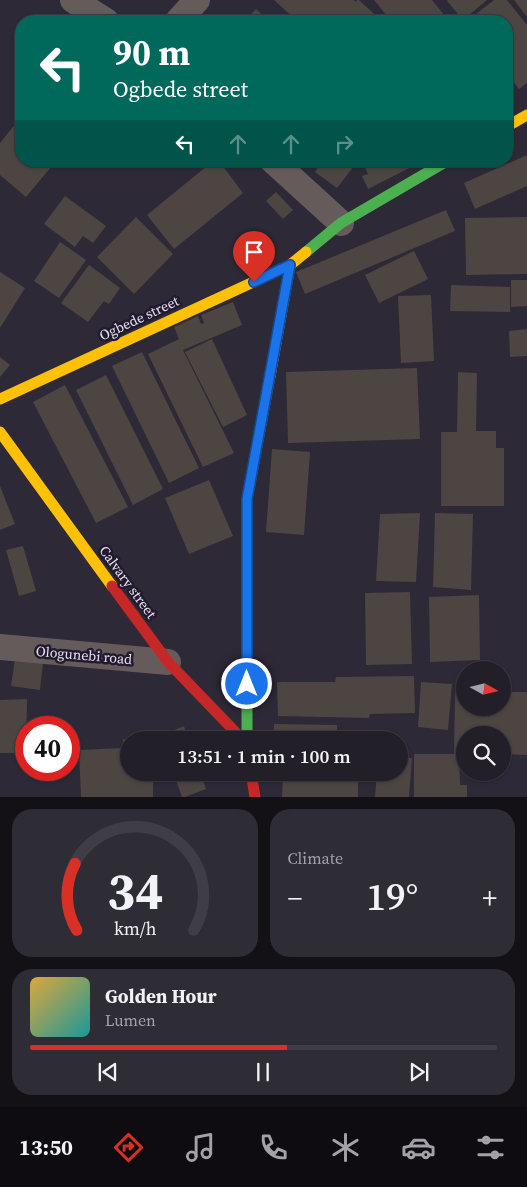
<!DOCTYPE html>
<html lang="en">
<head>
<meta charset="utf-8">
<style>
  :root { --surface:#221f28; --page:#2e2c34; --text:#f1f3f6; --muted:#a2a2a8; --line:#3f3d45; --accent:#d93025 }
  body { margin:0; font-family:"Source Serif 4",serif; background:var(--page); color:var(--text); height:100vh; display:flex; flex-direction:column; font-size:19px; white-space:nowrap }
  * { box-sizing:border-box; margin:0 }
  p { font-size:16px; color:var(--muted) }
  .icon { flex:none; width:28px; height:28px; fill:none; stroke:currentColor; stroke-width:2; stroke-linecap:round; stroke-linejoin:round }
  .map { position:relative; height:797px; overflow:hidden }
  .drawer { display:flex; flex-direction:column; gap:12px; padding:12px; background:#131116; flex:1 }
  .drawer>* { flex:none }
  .guide { position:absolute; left:15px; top:15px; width:498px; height:152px; border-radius:20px; box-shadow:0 1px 4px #0004,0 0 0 1px var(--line); background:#00695c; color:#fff; overflow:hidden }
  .needle { width:32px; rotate:98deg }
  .fabs { position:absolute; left:456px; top:661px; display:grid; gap:10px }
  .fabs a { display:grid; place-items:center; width:55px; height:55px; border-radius:50%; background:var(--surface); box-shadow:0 1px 4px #0004,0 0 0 1px var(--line); font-size:25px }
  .speed { position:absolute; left:15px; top:716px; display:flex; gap:10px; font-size:25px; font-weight:700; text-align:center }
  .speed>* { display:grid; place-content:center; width:65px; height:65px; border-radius:50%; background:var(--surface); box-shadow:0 1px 4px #0004,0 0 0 1px var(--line); line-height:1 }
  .speed .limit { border:8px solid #d22; background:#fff; color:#111 }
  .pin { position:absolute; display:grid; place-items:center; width:42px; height:42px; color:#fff; margin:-51px -21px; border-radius:50% 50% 50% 0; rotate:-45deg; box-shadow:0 0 5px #0007 }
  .pin .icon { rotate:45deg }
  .me { position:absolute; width:55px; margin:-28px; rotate:0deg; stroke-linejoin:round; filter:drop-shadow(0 0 4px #0008) }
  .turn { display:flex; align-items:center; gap:18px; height:105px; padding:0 15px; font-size:22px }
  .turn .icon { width:65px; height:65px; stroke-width:2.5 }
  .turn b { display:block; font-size:35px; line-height:42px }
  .lanes { display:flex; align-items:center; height:48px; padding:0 15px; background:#0003; justify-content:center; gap:25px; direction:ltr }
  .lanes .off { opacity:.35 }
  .big { font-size:38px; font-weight:600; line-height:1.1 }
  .drawer .tile { flex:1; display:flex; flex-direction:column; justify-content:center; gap:8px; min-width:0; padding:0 18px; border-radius:20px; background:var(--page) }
  .drawer .dial { align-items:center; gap:0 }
  .dial svg { height:130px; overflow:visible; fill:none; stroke:var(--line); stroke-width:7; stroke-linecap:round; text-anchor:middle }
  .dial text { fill:var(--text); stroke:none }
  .song { display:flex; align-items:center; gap:15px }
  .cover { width:60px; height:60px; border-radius:8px; background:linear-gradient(135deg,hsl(40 70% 55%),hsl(180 70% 35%)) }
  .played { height:5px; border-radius:2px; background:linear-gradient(90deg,var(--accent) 55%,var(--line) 55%) }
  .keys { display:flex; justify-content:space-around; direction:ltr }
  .heat { display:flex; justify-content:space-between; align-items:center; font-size:28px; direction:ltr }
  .drawer .tiles { flex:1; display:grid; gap:12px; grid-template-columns:1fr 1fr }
  .tile:last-child { grid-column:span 2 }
  .trip { position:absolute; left:120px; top:731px; width:288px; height:50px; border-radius:25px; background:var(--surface); box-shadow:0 1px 4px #0004,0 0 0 1px var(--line); font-weight:600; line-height:50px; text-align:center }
  .dock { display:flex; height:80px; justify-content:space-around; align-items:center; background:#0e0c10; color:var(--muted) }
  .dock .icon { width:35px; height:35px }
  .dock .on { color:var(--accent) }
  .dock b { font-size:22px; color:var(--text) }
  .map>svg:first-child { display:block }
</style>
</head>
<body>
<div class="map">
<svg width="527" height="797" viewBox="0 0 527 797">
  <rect width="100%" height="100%" fill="#2d2936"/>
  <g fill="#4d4541">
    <path d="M274,0H354L356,2L357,0H359L382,21H297Z"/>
    <path d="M374,0H432L449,21H391Z"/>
    <path d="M448,0H487L463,20L447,1Z"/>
    <path d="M494,0H507L527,25V83L519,89L506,73V21H467Z"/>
    <path d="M514,0H527V17Z"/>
    <path d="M256,9L269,21H245Z"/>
    <path d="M21,117V161H56L26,197L0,175V143Z"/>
    <path d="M527,155V186L475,209L464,183Z"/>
    <path d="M213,161H219L243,193L174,249L147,215Z"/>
    <path d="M322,161H347L354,166L337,188L315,172Z"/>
    <path d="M372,161H423L368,189L362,176L368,174L364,165Z"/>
    <path d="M276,192L293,210L283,219L266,201Z"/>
    <path d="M65,196L106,226L93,243L83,236L75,247L44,224Z"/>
    <path d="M446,210L455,231L305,294L296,272Z"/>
    <path d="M136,217L173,254L134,294L97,257Z"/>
    <path d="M527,217V274L466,275L465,218Z"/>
    <path d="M60,242L86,260L59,298L34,281Z"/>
    <path d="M414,251L428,279L379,303L365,275Z"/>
    <path d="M89,265L120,288L109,304L104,301L88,322L61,303Z"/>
    <path d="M0,272L25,288L0,328Z"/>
    <path d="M511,280H527V306L511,307Z"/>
    <path d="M451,285L510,287V312L450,311Z"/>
    <path d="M431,295L434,361L401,363L398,296Z"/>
    <path d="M233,302L242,325L183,350L234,453L203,467L148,354L179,339L174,327L198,316L201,324L204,323L201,315Z"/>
    <path d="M527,329V356L510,357L509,331Z"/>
    <path d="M212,339L247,415L223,427L185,352Z"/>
    <path d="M142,352L199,468L169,483L112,366Z"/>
    <path d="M0,357L10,365L0,377Z"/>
    <path d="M417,368L420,439L288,443L286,372Z"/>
    <path d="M458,372L477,373L476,431H496V448H504V506H441V432H457Z"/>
    <path d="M106,375L163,489L133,505L76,390Z"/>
    <path d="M65,385L128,507L96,523L33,402Z"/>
    <path d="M272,449L310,452L304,535L266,532Z"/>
    <path d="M209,480L233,536L189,554L165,498Z"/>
    <path d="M0,486L15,524L0,530Z"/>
    <path d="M420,513L416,582L376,581L380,514Z"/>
    <path d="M435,513L473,514L471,590L433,587Z"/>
    <path d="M23,546L36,591L19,596L6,550Z"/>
    <path d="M410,592L412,664L366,665L365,593Z"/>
    <path d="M479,595L480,660L430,662L429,597Z"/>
    <path d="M15,659L43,663L40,690L11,686Z"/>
    <path d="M414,676L415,713L370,714L369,718L278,716L277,682H335L336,677Z"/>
    <path d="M421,682L452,684L448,730L418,727Z"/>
    <path d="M455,692H465V708H502V692H527V755L502,754V735H465V754H459L460,785H467V797H414V754H454Z"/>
    <path d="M27,699L26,753H0V700Z"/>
    <path d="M274,724L337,725V740H274Z"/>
    <path d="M184,726L188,740H161L160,736Z"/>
    <path d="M123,739H129V772H153V797H81L79,750L123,748Z"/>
    <path d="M399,757L412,758L409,797H375L377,772H399Z"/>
    <path d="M173,772H200L206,789L185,797H182Z"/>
    <path d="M283,772H358V797H282Z"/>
  </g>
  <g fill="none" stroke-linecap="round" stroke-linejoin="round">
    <g stroke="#665b5b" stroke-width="26">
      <path d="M73,0L106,21"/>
      <path d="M178,21L197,0"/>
      <path d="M273,161L341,223"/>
      <path d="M0,647L168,662"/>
    </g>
    <g stroke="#4caf50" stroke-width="11">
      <path d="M306,252L341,223L447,161"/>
      <path d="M247,740V499L270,376"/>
    </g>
    <g stroke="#ffc107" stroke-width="11">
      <path d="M506,127L527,115"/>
      <path d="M270,376L290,265"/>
      <path d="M0,399L290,265L306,252"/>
      <path d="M0,432L112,586"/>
    </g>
    <g stroke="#c62828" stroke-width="11">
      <path d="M112,586L168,662L243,740"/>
      <path d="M251,772L255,797"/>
    </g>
  </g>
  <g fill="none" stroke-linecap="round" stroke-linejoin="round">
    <defs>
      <path id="route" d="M247,684V499L290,265L254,282"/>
    </defs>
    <use href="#route" stroke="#114b97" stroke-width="12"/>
    <use href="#route" stroke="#1a73e8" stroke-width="9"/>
  </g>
  <g text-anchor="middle" stroke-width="5" stroke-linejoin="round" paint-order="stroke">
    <g font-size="14" fill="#e7e2f1" stroke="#221b30">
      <text transform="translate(139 318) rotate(-25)" y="5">Ogbede street</text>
      <text transform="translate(128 582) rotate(54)" y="5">Calvary street</text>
      <text transform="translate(84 655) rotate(5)" y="5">Ologunebi road</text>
    </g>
  </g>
</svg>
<div class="fabs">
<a><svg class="needle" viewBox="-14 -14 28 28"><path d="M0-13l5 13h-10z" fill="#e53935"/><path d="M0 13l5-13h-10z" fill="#a2a2a8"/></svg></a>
<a><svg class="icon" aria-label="search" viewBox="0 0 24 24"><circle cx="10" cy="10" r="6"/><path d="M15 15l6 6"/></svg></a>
</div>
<div class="speed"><div class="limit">40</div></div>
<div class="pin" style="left:254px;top:282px;background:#d93025"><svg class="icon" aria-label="arrive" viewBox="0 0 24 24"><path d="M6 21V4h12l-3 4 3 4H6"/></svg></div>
<svg class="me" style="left:247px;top:684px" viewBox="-20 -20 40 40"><circle r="17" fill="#1a73e8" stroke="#fff" stroke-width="3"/><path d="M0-11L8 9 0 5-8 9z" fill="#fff"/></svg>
<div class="trip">13:51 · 1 min · 100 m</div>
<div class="guide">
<div class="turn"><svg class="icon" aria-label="left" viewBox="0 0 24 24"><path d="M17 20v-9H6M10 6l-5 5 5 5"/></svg><div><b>90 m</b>Ogbede street</div></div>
<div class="lanes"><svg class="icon" aria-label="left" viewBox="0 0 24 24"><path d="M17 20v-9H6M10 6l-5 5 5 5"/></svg><svg class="icon off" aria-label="ahead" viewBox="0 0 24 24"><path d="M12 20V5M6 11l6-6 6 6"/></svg><svg class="icon off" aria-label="ahead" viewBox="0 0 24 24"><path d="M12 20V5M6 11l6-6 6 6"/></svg><svg class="icon off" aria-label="right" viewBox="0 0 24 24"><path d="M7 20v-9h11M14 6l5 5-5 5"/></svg></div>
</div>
</div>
<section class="drawer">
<div class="tiles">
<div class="tile dial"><svg viewBox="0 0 100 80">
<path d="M14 69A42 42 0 1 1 86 69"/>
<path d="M14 69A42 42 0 0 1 13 28" stroke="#d93025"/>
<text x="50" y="56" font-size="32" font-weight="700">34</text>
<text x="50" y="72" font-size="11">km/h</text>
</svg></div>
<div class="tile"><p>Climate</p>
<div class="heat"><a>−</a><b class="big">19°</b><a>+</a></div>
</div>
<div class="tile">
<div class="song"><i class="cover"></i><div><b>Golden Hour</b><p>Lumen</p></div></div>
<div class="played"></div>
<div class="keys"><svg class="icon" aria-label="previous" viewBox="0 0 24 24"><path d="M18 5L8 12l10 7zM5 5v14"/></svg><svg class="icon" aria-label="pause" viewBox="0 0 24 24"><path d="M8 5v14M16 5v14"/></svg><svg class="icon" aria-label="next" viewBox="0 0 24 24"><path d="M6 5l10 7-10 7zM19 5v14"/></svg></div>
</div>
</div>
</section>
<nav class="dock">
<b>13:50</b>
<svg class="icon on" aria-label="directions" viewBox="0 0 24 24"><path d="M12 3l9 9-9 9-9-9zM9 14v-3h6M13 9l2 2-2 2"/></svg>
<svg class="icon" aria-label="music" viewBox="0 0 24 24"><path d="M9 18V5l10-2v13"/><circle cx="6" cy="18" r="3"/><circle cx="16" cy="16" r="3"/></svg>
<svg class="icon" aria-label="phone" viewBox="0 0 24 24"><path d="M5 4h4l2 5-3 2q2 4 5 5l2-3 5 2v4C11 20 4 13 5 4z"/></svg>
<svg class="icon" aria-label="climate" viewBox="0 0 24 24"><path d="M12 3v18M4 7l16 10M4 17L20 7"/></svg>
<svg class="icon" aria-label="car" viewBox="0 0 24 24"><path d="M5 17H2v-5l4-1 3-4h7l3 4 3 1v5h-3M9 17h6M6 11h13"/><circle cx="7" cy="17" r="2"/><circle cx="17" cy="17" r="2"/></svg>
<svg class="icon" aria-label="filters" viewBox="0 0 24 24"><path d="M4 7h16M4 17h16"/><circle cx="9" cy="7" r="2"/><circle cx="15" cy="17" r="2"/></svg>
</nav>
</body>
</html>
